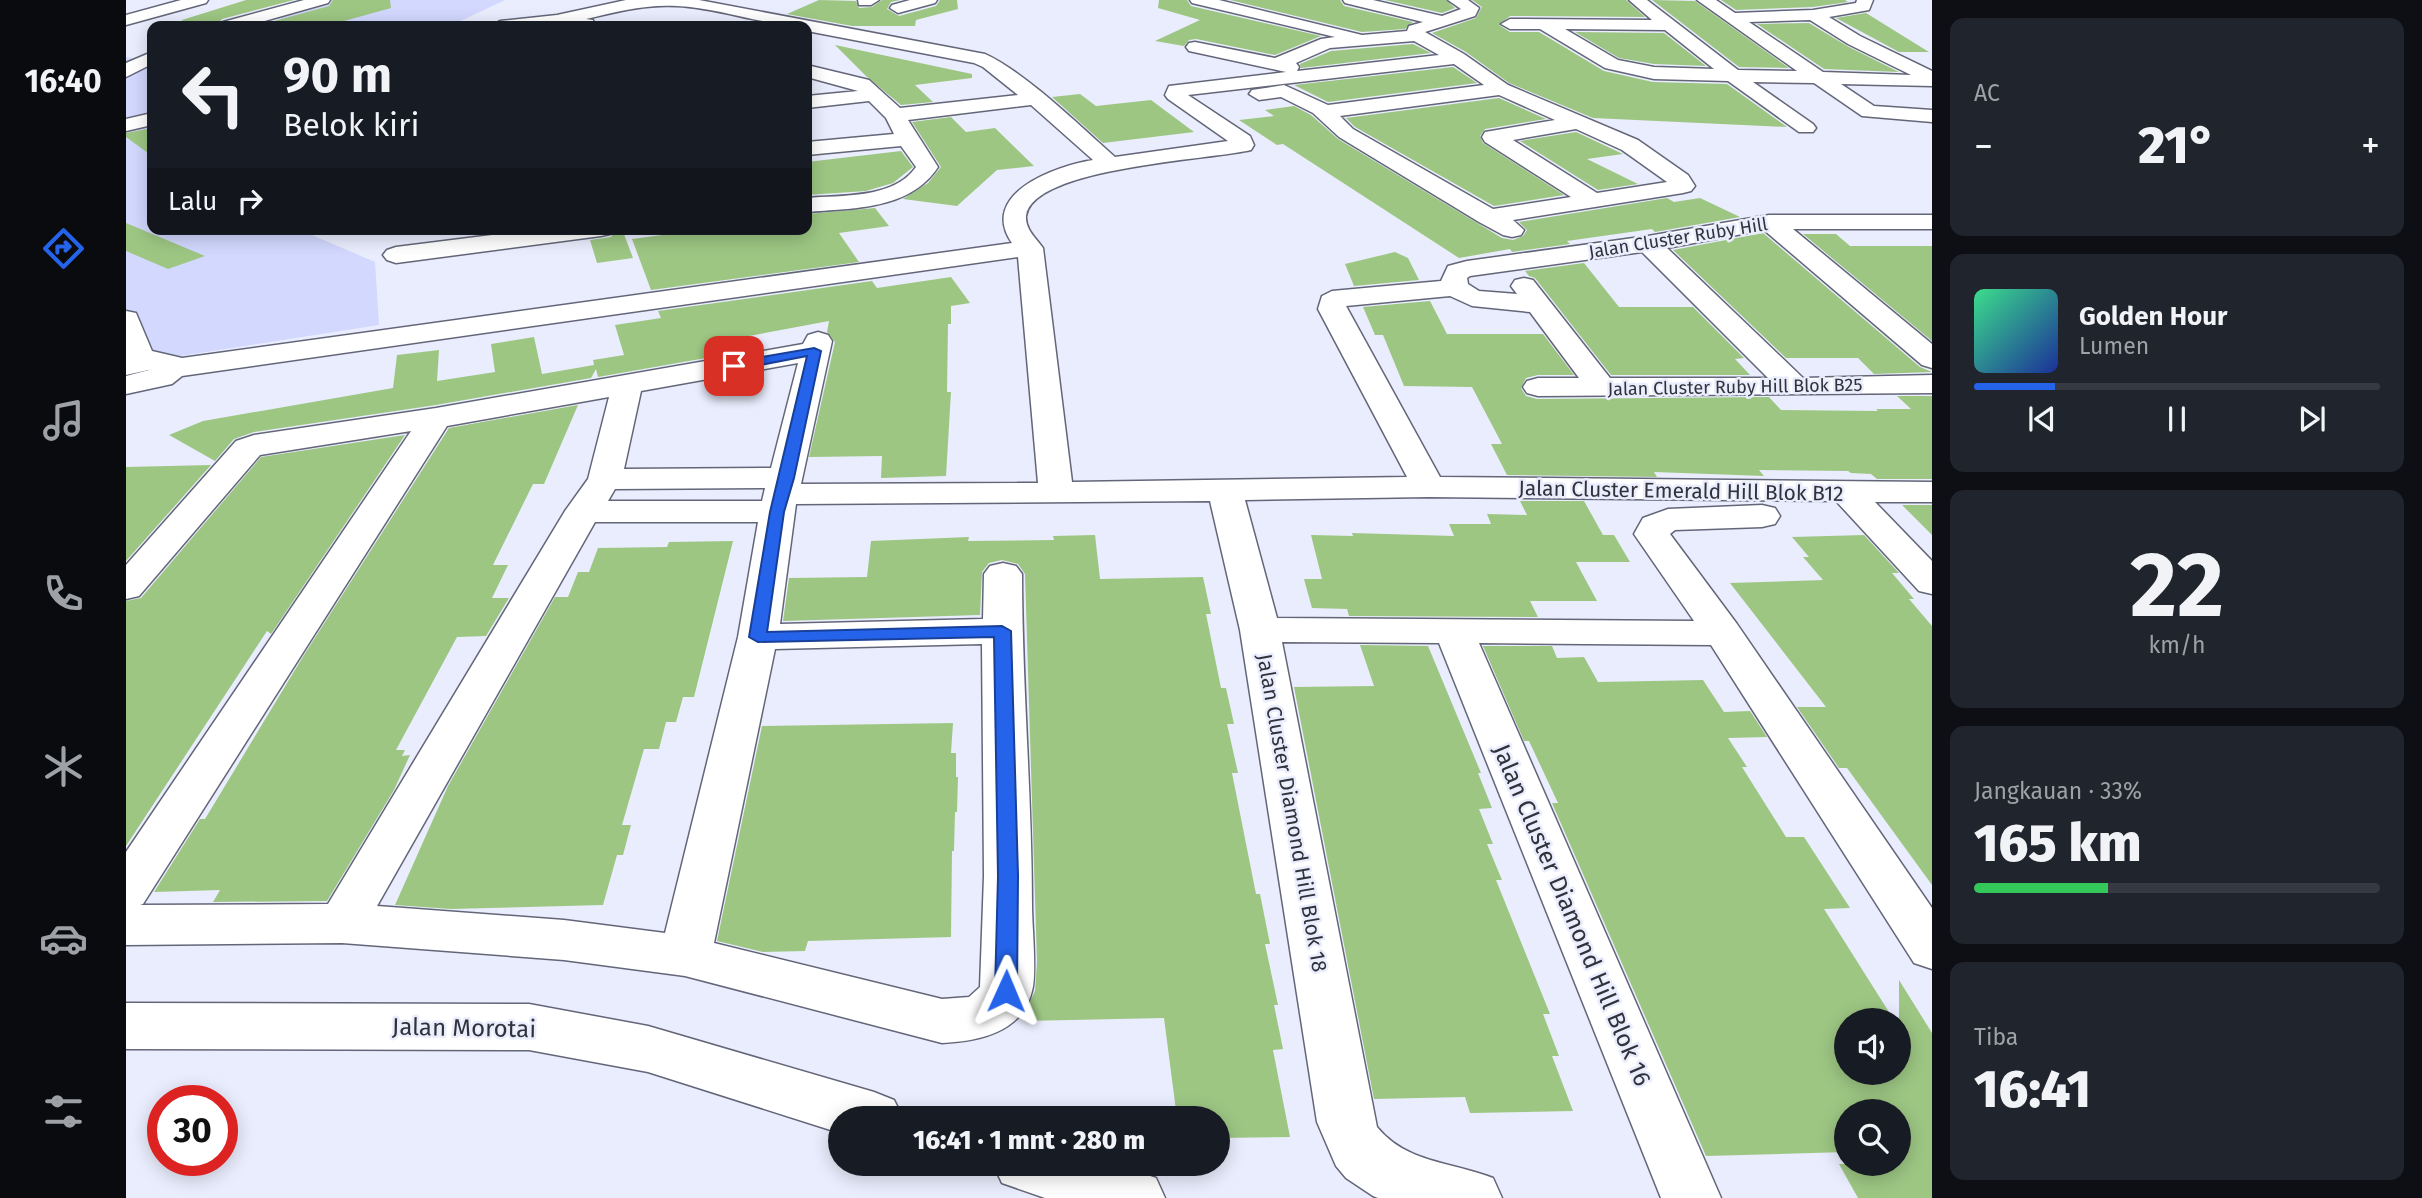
<!DOCTYPE html>
<html lang="id">
<head>
<meta charset="utf-8">
<style>
  :root { --surface:#171b24; --page:#20242c; --text:#f1f3f6; --muted:#9ea1a6; --line:#363941; --accent:#2563eb }
  body { margin:0; font-family:"Fira Sans",sans-serif; background:var(--page); color:var(--text); height:100vh; display:flex; flex-direction:column; font-size:26px; white-space:nowrap }
  * { box-sizing:border-box; margin:0 }
  p { font-size:23px; color:var(--muted) }
  .icon { flex:none; width:38px; height:38px; fill:none; stroke:currentColor; stroke-width:2; stroke-linecap:round; stroke-linejoin:round }
  .map { position:relative; flex:1; overflow:hidden }
  .sheet { display:flex; flex-direction:column; gap:18px; padding:18px; background:#0d0f14; width:490px }
  .sheet>* { flex:none }
  .guide { position:absolute; left:21px; top:21px; width:665px; height:214px; border-radius:14px; box-shadow:0 4px 18px #0003; background:#171b24; color:var(--text); overflow:hidden }
  .buttons { position:absolute; left:1708px; top:1008px; display:grid; gap:14px }
  .buttons a { display:grid; place-items:center; width:77px; height:77px; border-radius:50%; background:var(--surface); box-shadow:0 4px 18px #0003; font-size:35px }
  .speed { position:absolute; left:21px; top:1085px; display:flex; gap:14px; font-size:35px; font-weight:700; text-align:center }
  .speed>* { display:grid; place-content:center; width:91px; height:91px; border-radius:50%; background:var(--surface); box-shadow:0 4px 18px #0003; line-height:1 }
  .speed .limit { border:10px solid #d22; background:#fff; color:#111 }
  .pin { position:absolute; display:grid; place-items:center; width:60px; height:60px; color:#fff; margin:-30px; border-radius:14px; box-shadow:0 4px 10px #0006 }
  .me { position:absolute; width:77px; margin:-38px; rotate:1deg; stroke-linejoin:round; filter:drop-shadow(0 0 5px #0008) }
  .turn { display:flex; align-items:center; gap:24px; height:147px; padding:0 21px; font-size:32px }
  .turn .icon { width:91px; height:91px; stroke-width:2.5 }
  .turn b { display:block; font-size:49px; line-height:60px }
  .then { display:flex; align-items:center; height:66px; padding:0 21px; background:#0003; gap:14px; font-size:26px }
  .big { font-size:52px; font-weight:800; line-height:1.1 }
  .sheet .tile { flex:1; display:flex; flex-direction:column; justify-content:center; gap:10px; min-width:0; padding:0 24px; border-radius:14px; background:var(--page) }
  .sheet .dial { align-items:center; gap:0 }
  .dial b { font-size:91px; line-height:1 }
  .song { display:flex; align-items:center; gap:21px }
  .cover { width:84px; height:84px; border-radius:10px; background:linear-gradient(135deg,hsl(150 70% 55%),hsl(230 70% 35%)) }
  .played { height:7px; border-radius:4px; background:linear-gradient(90deg,var(--accent) 20%,var(--line) 20%) }
  .keys { display:flex; justify-content:space-around; direction:ltr }
  .heat { display:flex; justify-content:space-between; align-items:center; font-size:38px; direction:ltr }
  .charge { height:10px; border-radius:5px; background:linear-gradient(90deg,#34c759 33%,var(--line) 0) }
  .trip { position:absolute; left:702px; top:1106px; width:402px; height:70px; border-radius:35px; background:var(--surface); box-shadow:0 4px 18px #0003; font-weight:800; line-height:70px; text-align:center }
  main { display:flex; flex:1; min-height:0 }
  .tab-bar { display:flex; flex-direction:column; width:126px; justify-content:space-around; align-items:center; background:#090b0e; color:var(--muted) }
  .tab-bar .icon { width:49px; height:49px }
  .tab-bar .active { color:var(--accent) }
  .tab-bar b { font-size:32px; color:var(--text) }
  .map>svg:first-child { display:block }
</style>
</head>
<body>
<main>
<nav class="tab-bar">
<b>16:40</b>
<svg class="icon active" aria-label="directions" viewBox="0 0 24 24"><path d="M12 3l9 9-9 9-9-9zM9 14v-3h6M13 9l2 2-2 2"/></svg>
<svg class="icon" aria-label="music" viewBox="0 0 24 24"><path d="M9 18V5l10-2v13"/><circle cx="6" cy="18" r="3"/><circle cx="16" cy="16" r="3"/></svg>
<svg class="icon" aria-label="phone" viewBox="0 0 24 24"><path d="M5 4h4l2 5-3 2q2 4 5 5l2-3 5 2v4C11 20 4 13 5 4z"/></svg>
<svg class="icon" aria-label="climate" viewBox="0 0 24 24"><path d="M12 3v18M4 7l16 10M4 17L20 7"/></svg>
<svg class="icon" aria-label="car" viewBox="0 0 24 24"><path d="M5 17H2v-5l4-1 3-4h7l3 4 3 1v5h-3M9 17h6M6 11h13"/><circle cx="7" cy="17" r="2"/><circle cx="17" cy="17" r="2"/></svg>
<svg class="icon" aria-label="filters" viewBox="0 0 24 24"><path d="M4 7h16M4 17h16"/><circle cx="9" cy="7" r="2"/><circle cx="15" cy="17" r="2"/></svg>
</nav>
<div class="map">
<svg width="1806" height="1198" viewBox="0 0 1806 1198">
  <rect width="100%" height="100%" fill="#eaedfd"/>
  <g fill="#d2d8fe">
    <path d="M204,0H379L324,26L198,22L145,18Z"/>
    <path d="M0,57L26,61V229H172L249,262L253,325L28,360L0,359Z"/>
  </g>
  <g fill="#9dc683">
    <path d="M120,0H168L96,19L91,26H57L56,20Z"/>
    <path d="M207,0H264L265,8L200,26H130L203,6Z"/>
    <path d="M693,0L730,1L733,8L746,7L756,0H774L765,2L761,9L773,16L810,6L814,0H831L832,9L790,20L789,26H726L661,14Z"/>
    <path d="M1033,0H1061L1065,6L1195,36L1149,55L1070,39L1063,40L1058,46L1029,41L1074,20L1032,8Z"/>
    <path d="M1104,0H1214L1218,6L1287,22L1279,29L1236,32Z"/>
    <path d="M1259,0H1320L1329,8L1316,13Z"/>
    <path d="M1346,0H1500L1519,17L1384,16L1373,25L1384,32H1413L1478,71L1527,82L1601,84L1661,127L1467,118L1383,83L1340,52L1306,33L1350,18L1356,7Z"/>
    <path d="M1526,0L1569,1L1663,68L1613,67Z"/>
    <path d="M1595,0H1719L1722,2L1687,7L1610,10Z"/>
    <path d="M1740,13L1803,52H1773L1710,18Z"/>
    <path d="M1683,23L1721,46L1773,72L1698,69L1631,24Z"/>
    <path d="M1449,32L1538,33L1580,66L1528,64L1493,58Z"/>
    <path d="M1287,44L1305,53L1175,68L1174,64L1205,51Z"/>
    <path d="M709,45L846,74V78L789,85L807,102L775,105L740,76Z"/>
    <path d="M1327,67L1351,83L1202,102L1168,85Z"/>
    <path d="M954,94L970,106L1025,100L1068,132L977,143L926,97Z"/>
    <path d="M1373,98L1420,119L1359,129L1354,136L1357,143L1438,195L1368,206L1229,127L1220,118Z"/>
    <path d="M1168,106L1185,115L1212,139L1376,238L1387,240L1397,236L1401,230L1393,222L1541,198L1548,202L1574,198L1614,217L1529,232L1526,229L1441,241L1444,244L1386,252L1384,249L1333,258L1157,144L1151,145L1113,120L1148,116L1139,110Z"/>
    <path d="M825,117L840,132L869,128L908,166L871,170L831,206L777,199L802,183L815,167L786,122Z"/>
    <path d="M26,128V156L0,137V133Z"/>
    <path d="M1450,132L1497,154L1461,159L1512,184L1472,190L1394,141Z"/>
    <path d="M775,151L787,167L767,183L740,191L681,195V162Z"/>
    <path d="M749,208L763,226L713,233L733,262L525,290L506,239L582,229H681V214Z"/>
    <path d="M0,223L79,256L42,269L0,251Z"/>
    <path d="M489,229H496L507,258L471,263L464,240L485,237Z"/>
    <path d="M1637,233L1794,367L1806,372L1748,374L1732,358H1660L1547,250Z"/>
    <path d="M1677,234H1710L1724,246H1806V341Z"/>
    <path d="M1269,252L1282,258L1293,280L1228,286L1219,264Z"/>
    <path d="M1458,263L1493,307H1567L1618,358L1609,359L1624,375H1485L1409,278L1403,276L1399,271Z"/>
    <path d="M825,277L844,303L825,306V324H822L821,392H825L820,476L755,478L756,456L683,457L709,342L701,332L703,321L623,336L631,349L472,377L470,369L465,378L310,405L128,432L108,439L89,461L43,435L77,421L267,388L271,355L313,350L311,381L369,372L365,344L408,337L416,374L468,365L467,360L498,355L489,325L535,318L532,311L746,281L751,288Z"/>
    <path d="M1304,301L1321,334H1417L1448,375H1412L1400,378L1395,388L1400,396L1411,399L1643,397L1655,410L1752,411L1750,409H1785L1771,396H1806V479H1751L1745,474L1725,473L1722,471L1633,470L1638,476L1528,472L1531,477L1381,475L1365,444H1376L1346,387L1278,386L1257,335H1249L1237,307Z"/>
    <path d="M452,405L418,484H407L367,565H382L366,598H383L360,636L331,637L270,750H279L276,756L284,755L268,790L201,901L87,902L94,890L28,892L74,819H79L178,655L323,428Z"/>
    <path d="M279,435L145,634L141,631L0,846V601L15,598L135,457Z"/>
    <path d="M85,465L0,561V467Z"/>
    <path d="M1394,501H1458L1477,535H1488L1504,562H1450L1471,601H1404L1412,617L1223,616L1221,609L1186,608L1178,579H1196L1185,535L1227,536L1226,533L1328,536L1323,524H1365L1361,514L1401,515Z"/>
    <path d="M1776,505H1806V535Z"/>
    <path d="M969,535L974,579L1077,577L1085,614H1080L1095,688H1100L1108,724H1101L1112,773H1106L1130,894H1134L1144,944H1139L1152,1005H1148L1157,1049L1147,1050L1164,1137L1092,1138V1118H1051L1038,1018L898,1021V1014L909,991L911,962L899,574L892,564L876,560L863,563L856,572L854,615L657,621L663,578L741,577L745,541L843,537L842,541L928,540L927,536Z"/>
    <path d="M1738,535L1773,573H1766L1788,599H1783L1806,626V885L1721,768H1713L1671,707H1700L1604,583L1697,580L1677,557H1683L1666,537Z"/>
    <path d="M607,541L568,697H557L550,722H540L533,749H518L496,825H505L497,855H491L477,905L325,909L269,905L322,786L429,597H442L452,572H463L472,548L541,547L543,542Z"/>
    <path d="M1234,645L1302,646L1355,773H1352L1366,808L1353,809L1367,844H1361L1376,880H1370L1424,1014H1417L1433,1056H1426L1447,1111L1344,1113L1339,1097L1248,1099L1168,687L1248,686Z"/>
    <path d="M1357,646H1426L1431,658L1458,657L1472,682L1577,680L1598,712L1624,711L1641,737L1602,738L1621,767H1616L1660,837H1678L1724,908L1698,909L1768,1020H1720V1073H1773V980L1806,1033V1198H1732L1713,1164H1773V1111H1720V1152L1580,1156L1426,803H1432L1403,741H1398Z"/>
    <path d="M827,723L825,753H830V777H832L831,812H829L828,851H826L825,937L682,941L679,951L637,952L591,941L636,726Z"/>
  </g>
  <g fill="none" stroke-linecap="round" stroke-linejoin="round">
    <defs>
      <g id="minor">
        <path d="M55,0H82L80,3L0,25V15Z"/>
        <path d="M178,0H204L202,3L121,26H94L97,22Z"/>
        <path d="M500,0H573L859,54C899,72 955,127 989,157L1102,141L1042,99L1039,95L1043,86L1160,72L1063,51L1060,47L1063,43L1069,42L1149,58L1195,39L1209,37L1066,3L1064,0H1093L1236,35L1281,31L1283,26L1297,22L1219,3L1217,0H1247L1316,16L1335,9L1322,0H1342L1353,8L1349,16L1299,32L1338,54L1382,85L1512,140L1562,175L1569,186L1565,191L1557,193L1387,220L1398,230L1395,235L1386,237L1377,235L1353,222L1213,137L1187,113L1155,97L1133,100L1123,94L1126,90L1158,85L1202,105L1358,85L1328,64L1062,95L1124,136L1128,145L1125,150C1084,160 907,167 900,216C899,229 910,238 917,248L946,482L1281,477L1192,309L1196,296L1206,291L1315,281L1322,266L1341,261L1522,236L1643,215H1806V229H1667L1806,344V368L1796,365L1638,230L1541,248L1677,378L1806,375V393L1412,396L1401,393L1397,387L1401,381L1412,378H1453L1404,312L1346,306L1324,296L1220,306L1314,477L1806,482V502H1749L1806,561V594L1793,591L1710,501L1303,497L1119,500L1151,618L1568,621L1508,534L1517,518L1542,509L1636,505L1649,508L1654,516L1649,524L1636,527L1549,530L1544,534L1611,624L1806,908V969L1788,963L1585,645L1353,643L1595,1198H1535L1313,643L1156,642L1251,1127C1280,1163 1326,1162 1367,1178L1376,1198H1252L1247,1196L1220,1178L1210,1166L1191,1122L1114,630L1084,501L670,504L654,624L857,619L858,574L864,566L877,563L890,566L896,574C896,685 906,795 906,906C906,926 911,975 906,991C896,1033 852,1041 816,1043L559,976L438,960L216,943L0,945V852L285,431L134,455L13,596L0,599V565L110,441L128,435L310,408L677,344L682,335L692,332L702,335L706,341L675,484L912,483L892,257L56,376L46,384L0,394V376L27,369L0,375V311L10,313L26,351L56,358L886,243C852,194 929,166 967,160L905,105L782,120L812,167C784,210 728,208 681,212V198C715,195 768,199 790,167L775,146L681,155V142L768,134L760,118L743,101L681,108V96L732,91L681,77V65L743,80L774,108L892,95L857,67L848,63L681,31V26C637,26 595,8 551,6C520,4 490,12 460,19L467,20L468,26H365L374,21L431,15ZM1288,41L1313,55L1171,71L1173,67L1170,63L1204,48ZM1373,95L1429,120L1359,132L1356,137L1359,142L1445,197L1367,209L1227,129L1214,116ZM1450,129L1496,150L1541,182L1471,193L1387,140ZM1516,252L1642,378H1484L1407,280L1398,278L1389,280L1385,286L1391,294L1353,291L1342,284L1341,278L1344,276ZM672,363L645,468L498,469L515,391ZM483,397L462,479L439,511L202,904L14,905L17,904L321,426ZM639,488L636,501H482L489,489ZM469,522H632L612,637L539,933L438,920L251,906ZM856,644L858,876L854,987L843,997L816,999L588,943L649,649Z"/>
        <path d="M732,0H753L745,5H733Z"/>
        <path d="M784,0H811L809,3L772,13L764,8L766,5Z"/>
        <path d="M1503,0H1521L1612,70L1671,71L1571,0H1590L1609,13L1687,10L1730,3L1731,0H1747L1743,10L1703,17L1734,36L1806,71V86L1715,84L1748,106L1806,110V122L1736,116L1688,83L1627,82L1687,124L1690,128L1687,132H1673L1602,81L1528,79L1479,68L1414,29H1384L1375,24L1384,19L1526,20ZM1684,20L1722,44L1785,75L1697,72L1623,22ZM1439,29L1539,30L1588,69L1528,67L1492,60Z"/>
        <path d="M26,52V64L0,77V63Z"/>
        <path d="M26,113V125L0,131V119Z"/>
        <path d="M414,229H487L484,234L475,236L270,263L261,260L257,255L261,250L270,247Z"/>
        <path d="M0,1003L403,1004L522,1026L748,1092L768,1100L777,1118H714V1133L522,1072L403,1050L0,1049Z"/>
        <path d="M867,1164H988L1030,1178L1039,1198H919L876,1183Z"/>
      </g>
    </defs>
    <use href="#minor" stroke="#636678" stroke-width="3"/>
    <use href="#minor" fill="#fff" fill-rule="evenodd"/>
  </g>
  <path fill="#2563eb" stroke="#184099" stroke-width="2" d="M688,348L695,351L668,478L658,512L641,632L876,626L885,631L892,876L891,991L887,998L880,1000L872,998L869,991L872,876L868,637L632,642L623,637L644,512L681,356L608,370L602,366L608,362Z"/>
  <g text-anchor="middle" stroke-width="5" stroke-linejoin="round" paint-order="stroke">
    <g font-size="18" fill="#31323a" stroke="#eaedfd">
      <text transform="translate(1552 238) rotate(-9)" y="6">Jalan Cluster Ruby Hill</text>
      <text transform="translate(1609 387) rotate(-1)" y="6">Jalan Cluster Ruby Hill Blok B25</text>
    </g>
    <g font-size="21" fill="#31323a" stroke="#eaedfd">
      <text transform="translate(1555 491) rotate(1)" y="7">Jalan Cluster Emerald Hill Blok B12</text>
      <text transform="translate(1166 813) rotate(80)" y="7">Jalan Cluster Diamond Hill Blok 18</text>
    </g>
    <g font-size="24" fill="#31323a" stroke="#eaedfd">
      <text transform="translate(1446 915) rotate(67)" y="8">Jalan Cluster Diamond Hill Blok 16</text>
      <text transform="translate(338 1028) rotate(1)" y="8">Jalan Morotai</text>
    </g>
  </g>
</svg>
<div class="buttons">
<a><svg class="icon" aria-label="sound" viewBox="0 0 24 24"><path d="M4 9h4l5-4v14l-5-4H4zM17 9q2 3 0 6"/></svg></a>
<a><svg class="icon" aria-label="search" viewBox="0 0 24 24"><circle cx="10" cy="10" r="6"/><path d="M15 15l6 6"/></svg></a>
</div>
<div class="speed"><div class="limit">30</div></div>
<div class="pin" style="left:608px;top:366px;background:#d93025"><svg class="icon" aria-label="arrive" viewBox="0 0 24 24"><path d="M6 21V4h12l-3 4 3 4H6"/></svg></div>
<svg class="me" style="left:880px;top:991px" viewBox="-20 -20 40 40"><path d="M0-17L14 15 0 8-14 15z" fill="#2563eb" stroke="#fff" stroke-width="4"/></svg>
<div class="trip">16:41 · 1 mnt · 280 m</div>
<div class="guide">
<div class="turn"><svg class="icon" aria-label="left" viewBox="0 0 24 24"><path d="M17 20v-9H6M10 6l-5 5 5 5"/></svg><div><b>90 m</b>Belok kiri</div></div>
<div class="then">Lalu<svg class="icon" aria-label="right" viewBox="0 0 24 24"><path d="M7 20v-9h11M14 6l5 5-5 5"/></svg></div>
</div>
</div>
<section class="sheet">
<div class="tile"><p>AC</p>
<div class="heat"><a>−</a><b class="big">21°</b><a>+</a></div>
</div>
<div class="tile">
<div class="song"><i class="cover"></i><div><b>Golden Hour</b><p>Lumen</p></div></div>
<div class="played"></div>
<div class="keys"><svg class="icon" aria-label="previous" viewBox="0 0 24 24"><path d="M18 5L8 12l10 7zM5 5v14"/></svg><svg class="icon" aria-label="pause" viewBox="0 0 24 24"><path d="M8 5v14M16 5v14"/></svg><svg class="icon" aria-label="next" viewBox="0 0 24 24"><path d="M6 5l10 7-10 7zM19 5v14"/></svg></div>
</div>
<div class="tile dial"><b>22</b><p>km/h</p></div>
<div class="tile"><p>Jangkauan · 33%</p><b class="big">165 km</b><div class="charge"></div></div>
<div class="tile"><p>Tiba</p><b class="big">16:41</b></div>
</section>
</main>
</body>
</html>
